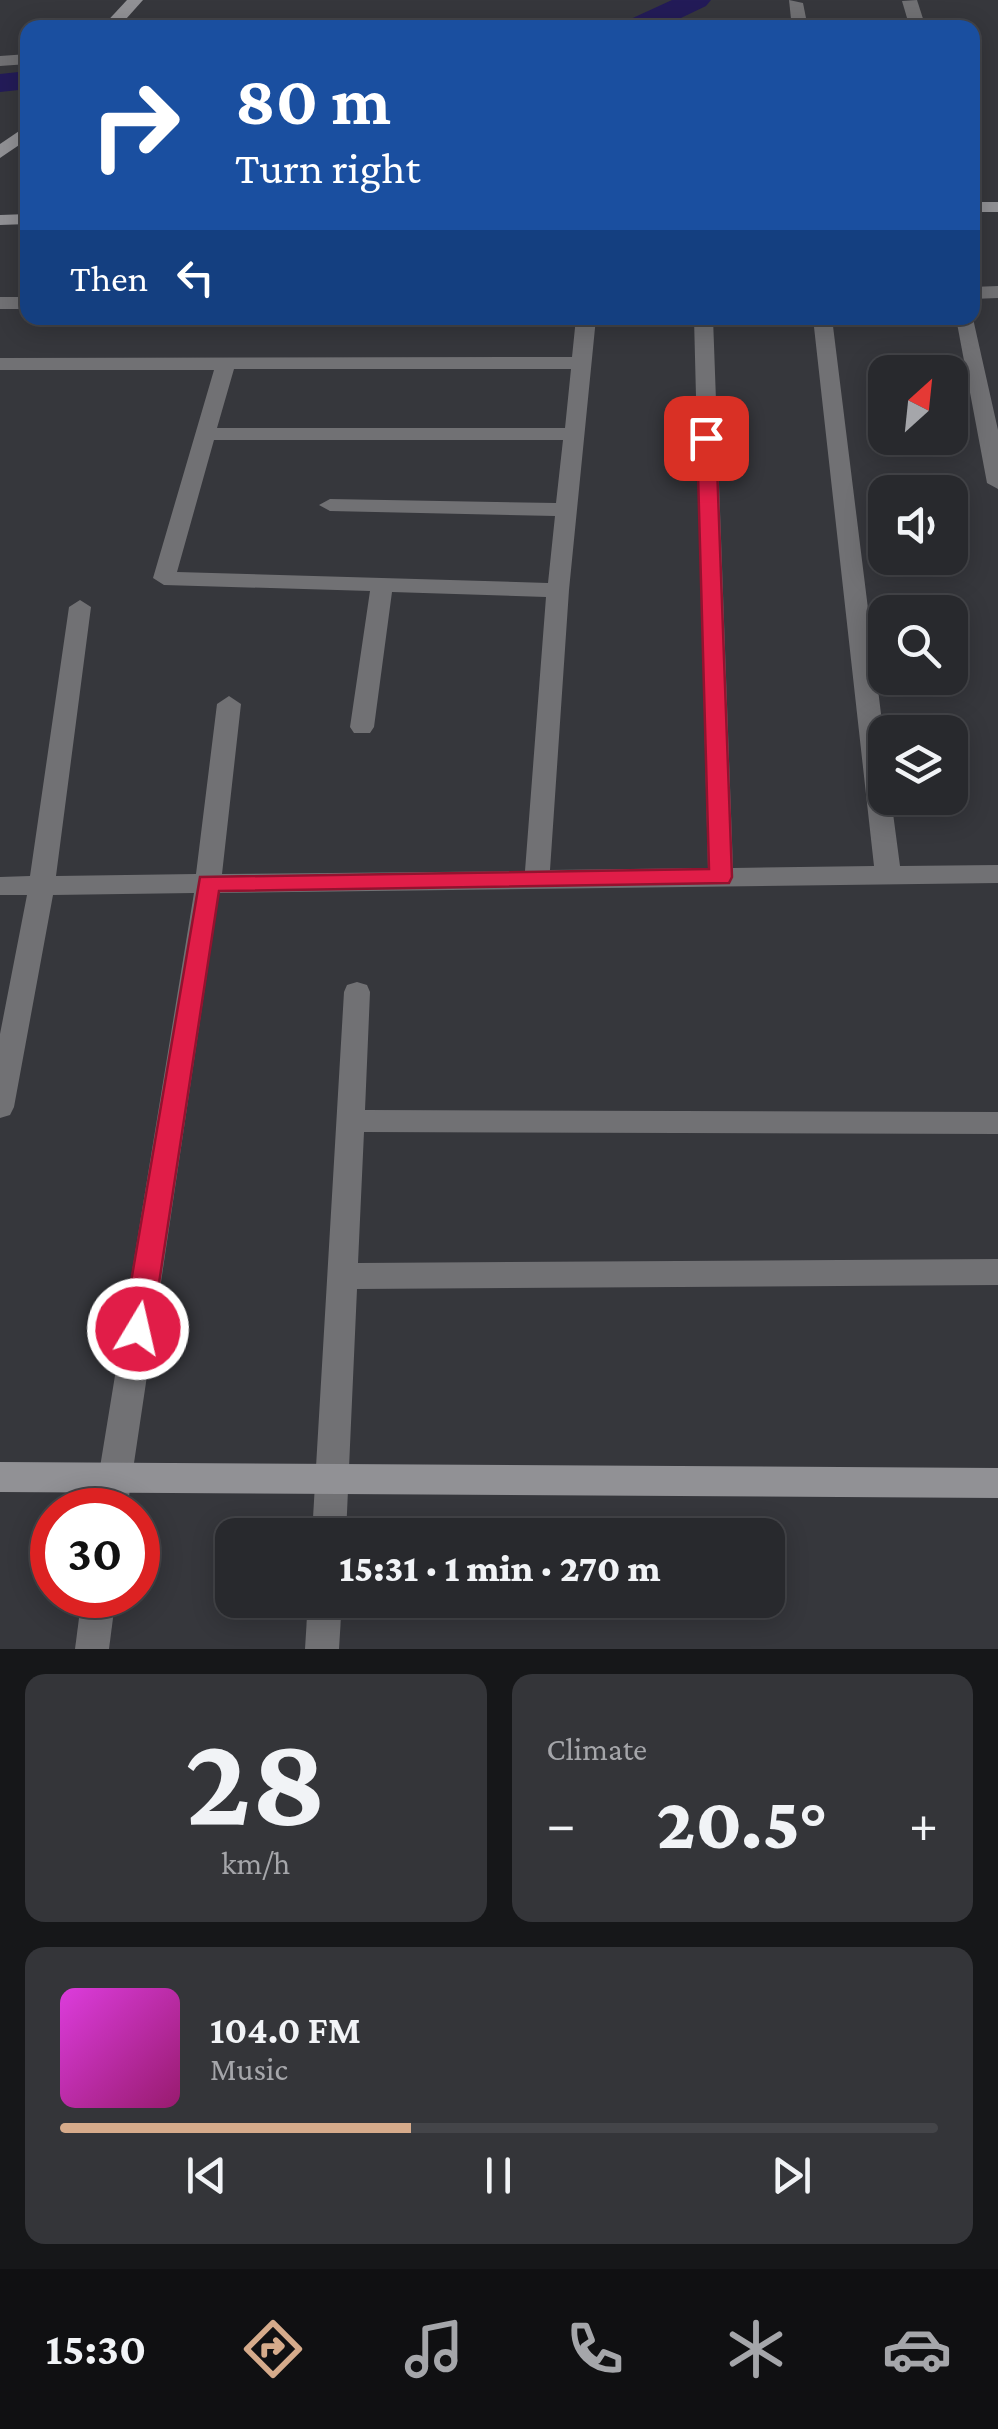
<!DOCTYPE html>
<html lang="en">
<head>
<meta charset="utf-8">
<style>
  :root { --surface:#28292d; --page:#343539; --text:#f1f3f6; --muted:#a5a6aa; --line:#444549; --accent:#d6ab8b }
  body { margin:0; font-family:"Crimson Pro",serif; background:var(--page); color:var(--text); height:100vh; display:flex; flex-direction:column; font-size:38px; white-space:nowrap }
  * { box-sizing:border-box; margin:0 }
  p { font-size:32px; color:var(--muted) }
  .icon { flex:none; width:55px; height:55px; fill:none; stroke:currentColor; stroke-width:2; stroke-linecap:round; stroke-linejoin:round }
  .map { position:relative; height:1649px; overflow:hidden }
  .sheet { display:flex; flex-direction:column; gap:25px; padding:25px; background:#161719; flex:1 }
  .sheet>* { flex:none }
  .top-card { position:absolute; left:20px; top:20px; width:960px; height:305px; border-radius:20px; box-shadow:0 5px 25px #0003,0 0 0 2px var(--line); background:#1a4fa0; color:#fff; overflow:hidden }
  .needle { width:65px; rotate:27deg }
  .tools { position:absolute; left:868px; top:355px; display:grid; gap:20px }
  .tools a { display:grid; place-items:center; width:100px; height:100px; border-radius:20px; background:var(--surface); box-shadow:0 5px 25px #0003,0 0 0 2px var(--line); font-size:50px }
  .speed { position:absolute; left:30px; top:1488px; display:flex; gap:20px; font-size:50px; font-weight:700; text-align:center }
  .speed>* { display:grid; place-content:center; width:130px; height:130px; border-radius:50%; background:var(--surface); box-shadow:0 5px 25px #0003,0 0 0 2px var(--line); line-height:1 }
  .speed .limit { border:15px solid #d22; background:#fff; color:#111 }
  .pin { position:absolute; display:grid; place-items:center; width:85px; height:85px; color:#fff; margin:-42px; border-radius:20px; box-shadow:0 5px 15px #0006 }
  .me { position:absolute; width:110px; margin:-55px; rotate:9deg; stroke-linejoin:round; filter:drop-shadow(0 0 8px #0008) }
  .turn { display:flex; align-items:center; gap:35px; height:210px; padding:0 50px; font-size:45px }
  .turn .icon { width:130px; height:130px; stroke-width:2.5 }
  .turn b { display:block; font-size:70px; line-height:85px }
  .then { display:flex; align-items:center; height:95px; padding:0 50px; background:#0003; gap:20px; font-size:38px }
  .big { font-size:75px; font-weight:800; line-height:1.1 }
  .sheet .tile { flex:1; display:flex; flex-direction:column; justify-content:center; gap:15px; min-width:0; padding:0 35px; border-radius:20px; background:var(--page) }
  .sheet .dial { align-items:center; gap:0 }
  .dial b { font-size:130px; line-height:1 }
  .song { display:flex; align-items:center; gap:30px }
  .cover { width:120px; height:120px; border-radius:15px; background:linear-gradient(135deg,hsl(300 70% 55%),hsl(320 70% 35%)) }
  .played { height:10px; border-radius:5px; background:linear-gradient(90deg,var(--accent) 40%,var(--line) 40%) }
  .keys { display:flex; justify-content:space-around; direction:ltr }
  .heat { display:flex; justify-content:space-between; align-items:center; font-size:55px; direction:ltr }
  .sheet .tiles { flex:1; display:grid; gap:25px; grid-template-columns:1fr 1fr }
  .tile:last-child { grid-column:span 2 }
  .trip { position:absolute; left:215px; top:1518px; width:570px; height:100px; border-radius:20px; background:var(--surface); box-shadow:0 5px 25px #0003,0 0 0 2px var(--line); font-weight:800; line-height:100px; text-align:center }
  .tab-bar { display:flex; height:160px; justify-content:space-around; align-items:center; background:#101012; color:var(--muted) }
  .tab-bar .icon { width:70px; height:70px }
  .tab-bar .on { color:var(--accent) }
  .tab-bar b { font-size:45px; color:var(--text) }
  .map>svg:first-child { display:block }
</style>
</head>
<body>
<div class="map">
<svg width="998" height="1649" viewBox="0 0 998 1649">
  <rect width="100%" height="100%" fill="#36373c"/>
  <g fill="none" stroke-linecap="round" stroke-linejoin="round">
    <g fill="#231b58" fill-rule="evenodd">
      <path d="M672,0H711L706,6L660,28H620L624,22Z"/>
      <path d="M28,71V89L0,92V74Z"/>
    </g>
    <g fill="#717174" fill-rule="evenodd">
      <path d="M789,0L803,3L808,28H792Z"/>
      <path d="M902,1L917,0L926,28H910Z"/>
      <path d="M671,18L695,28H575L583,23Z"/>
      <path d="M28,54V64L0,66V56Z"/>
      <path d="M998,286V298L972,299V287Z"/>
      <rect x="0" y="297" width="28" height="12"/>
      <path d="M972,314L998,430V489L987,483L956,318H972Z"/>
      <path d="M576,318H596L569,590L550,870L708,868L694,318H713L733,868L874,866L813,318H832L885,746V798H891L900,866L998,865V883L219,893L127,1510H93L194,893L53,895L14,1107L10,1115L0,1118V1034L27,895H0V877L30,876L69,607L80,600L91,607L56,876L196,874L217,704L229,696L241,704L222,874L525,871L546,597L392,592L374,727L370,733H354L350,727L370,591L164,585L153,578L214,370H0V358L572,357ZM234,369H571L565,428H217ZM214,440H563L556,503L330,499L319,505L330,511L555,516L548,583L177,572Z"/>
      <path d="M357,982L367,985L370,992L365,1110L998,1112V1134L364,1132L358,1263L998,1259V1285L357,1289L346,1535H312L344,992L347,985Z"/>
      <path d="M82,1595H116L109,1649H75Z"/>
      <path d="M308,1600H342L339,1649H305Z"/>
    </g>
    <g fill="#919195" fill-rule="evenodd">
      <path d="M127,0H143L118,28H101Z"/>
      <path d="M28,125V139L0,158V144Z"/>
      <rect x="972" y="202" width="26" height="10"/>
      <path d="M28,214V224L0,225V215Z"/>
      <path d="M0,1462L998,1468V1498L0,1492Z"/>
    </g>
  </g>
  <path fill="#e11d48" stroke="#92132f" stroke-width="2.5" d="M706,432L716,438L732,877L729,883L219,891L152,1329L147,1338L138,1341L128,1338L123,1329L200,877L709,869L697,438Z"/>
</svg>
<div class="tools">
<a><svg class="needle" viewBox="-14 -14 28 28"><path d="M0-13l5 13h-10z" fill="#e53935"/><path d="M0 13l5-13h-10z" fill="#a5a6aa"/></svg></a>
<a><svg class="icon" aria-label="sound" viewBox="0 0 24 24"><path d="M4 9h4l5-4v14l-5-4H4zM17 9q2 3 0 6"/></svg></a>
<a><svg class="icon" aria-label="search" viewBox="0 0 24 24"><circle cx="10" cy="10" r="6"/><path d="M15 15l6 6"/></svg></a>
<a><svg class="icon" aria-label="layers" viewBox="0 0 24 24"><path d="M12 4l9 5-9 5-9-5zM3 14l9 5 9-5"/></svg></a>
</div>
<div class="speed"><div class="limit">30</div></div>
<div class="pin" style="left:706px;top:438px;background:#d93025"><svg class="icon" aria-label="arrive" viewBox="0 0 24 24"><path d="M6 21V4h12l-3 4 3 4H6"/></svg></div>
<svg class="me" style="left:138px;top:1329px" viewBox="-20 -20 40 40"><circle r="17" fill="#e11d48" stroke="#fff" stroke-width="3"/><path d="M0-11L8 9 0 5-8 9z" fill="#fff"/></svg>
<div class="trip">15:31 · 1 min · 270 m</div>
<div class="top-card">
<div class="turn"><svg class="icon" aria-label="right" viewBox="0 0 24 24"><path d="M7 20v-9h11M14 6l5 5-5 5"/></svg><div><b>80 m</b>Turn right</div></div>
<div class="then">Then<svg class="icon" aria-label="left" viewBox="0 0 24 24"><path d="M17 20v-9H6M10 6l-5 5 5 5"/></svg></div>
</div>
</div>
<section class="sheet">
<div class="tiles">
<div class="tile dial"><b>28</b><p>km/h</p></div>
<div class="tile"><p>Climate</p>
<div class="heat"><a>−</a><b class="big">20.5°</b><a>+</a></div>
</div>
<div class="tile">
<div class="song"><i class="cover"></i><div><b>104.0 FM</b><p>Music</p></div></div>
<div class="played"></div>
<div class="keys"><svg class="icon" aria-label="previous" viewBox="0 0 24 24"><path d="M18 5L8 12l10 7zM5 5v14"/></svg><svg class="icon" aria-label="pause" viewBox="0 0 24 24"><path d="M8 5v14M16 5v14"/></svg><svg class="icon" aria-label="next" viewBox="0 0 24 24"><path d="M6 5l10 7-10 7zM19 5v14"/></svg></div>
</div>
</div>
</section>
<nav class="tab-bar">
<b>15:30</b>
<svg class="icon on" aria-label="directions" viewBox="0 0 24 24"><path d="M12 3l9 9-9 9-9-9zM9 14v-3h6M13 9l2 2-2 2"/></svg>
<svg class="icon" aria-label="music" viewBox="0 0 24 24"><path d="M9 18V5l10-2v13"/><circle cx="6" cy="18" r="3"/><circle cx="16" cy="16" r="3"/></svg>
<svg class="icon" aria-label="phone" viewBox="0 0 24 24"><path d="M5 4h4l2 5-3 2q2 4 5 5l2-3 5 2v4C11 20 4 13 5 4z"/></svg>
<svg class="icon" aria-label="climate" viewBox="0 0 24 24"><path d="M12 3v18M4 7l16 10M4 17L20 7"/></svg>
<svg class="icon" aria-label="car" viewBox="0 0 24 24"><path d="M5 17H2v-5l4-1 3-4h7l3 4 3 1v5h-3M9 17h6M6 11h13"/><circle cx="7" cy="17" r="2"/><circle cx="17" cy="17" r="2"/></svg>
</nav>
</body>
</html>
